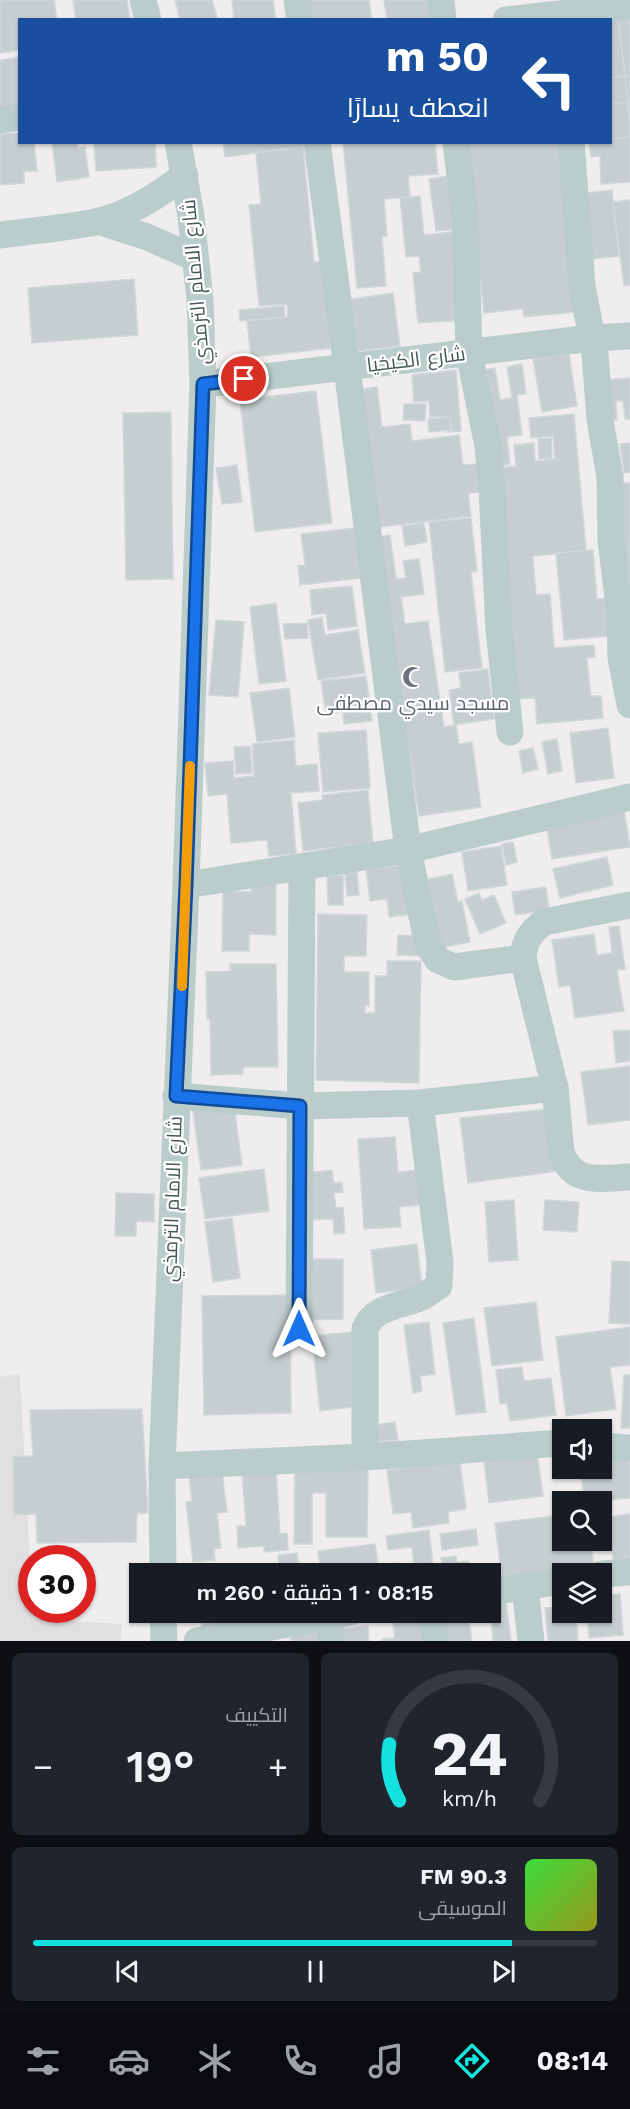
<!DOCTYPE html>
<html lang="ar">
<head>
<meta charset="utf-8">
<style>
  :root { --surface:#171b24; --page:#20242c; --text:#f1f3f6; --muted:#9ea1a6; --line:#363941; --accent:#14e2df }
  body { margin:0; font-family:"Work Sans",Cairo,sans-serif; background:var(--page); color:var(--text); direction:rtl; height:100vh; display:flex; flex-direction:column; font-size:22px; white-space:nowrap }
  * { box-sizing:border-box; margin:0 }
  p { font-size:20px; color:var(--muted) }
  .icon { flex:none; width:33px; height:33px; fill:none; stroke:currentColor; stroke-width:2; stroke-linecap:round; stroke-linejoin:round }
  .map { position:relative; height:1641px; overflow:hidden; direction:ltr }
  .drawer { display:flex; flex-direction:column; gap:12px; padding:12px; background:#0d0f14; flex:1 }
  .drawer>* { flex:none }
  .top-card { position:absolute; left:18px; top:18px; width:594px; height:126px; border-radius:0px; box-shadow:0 2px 4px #0004; direction:rtl; background:#1a4fa0; color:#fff; overflow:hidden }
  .buttons { position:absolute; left:552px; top:1419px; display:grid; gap:12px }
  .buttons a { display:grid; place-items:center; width:60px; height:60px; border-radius:0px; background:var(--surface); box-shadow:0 2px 4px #0004; font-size:30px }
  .speed { position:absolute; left:18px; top:1545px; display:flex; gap:12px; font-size:30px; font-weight:700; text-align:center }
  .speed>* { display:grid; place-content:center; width:78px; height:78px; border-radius:50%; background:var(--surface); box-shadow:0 2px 4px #0004; line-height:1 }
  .speed .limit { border:9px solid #d22; background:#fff; color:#111 }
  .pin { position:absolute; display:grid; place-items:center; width:51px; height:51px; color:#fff; margin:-26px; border:3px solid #fff; border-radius:50%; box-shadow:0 2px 6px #0007 }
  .me { position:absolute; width:66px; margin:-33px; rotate:0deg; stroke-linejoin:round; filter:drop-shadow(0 0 4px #0008) }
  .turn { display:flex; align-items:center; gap:21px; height:126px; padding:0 24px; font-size:27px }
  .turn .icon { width:78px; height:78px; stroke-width:2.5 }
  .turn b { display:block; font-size:42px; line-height:51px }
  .big { font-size:45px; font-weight:600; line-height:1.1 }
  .drawer .widget { flex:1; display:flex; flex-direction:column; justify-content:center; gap:9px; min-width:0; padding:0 21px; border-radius:9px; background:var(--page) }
  .drawer .dial { align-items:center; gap:0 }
  .dial svg { height:156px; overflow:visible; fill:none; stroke:var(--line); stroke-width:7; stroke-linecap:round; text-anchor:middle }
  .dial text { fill:var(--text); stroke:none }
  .song { display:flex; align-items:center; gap:18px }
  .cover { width:72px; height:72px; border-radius:9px; background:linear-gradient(135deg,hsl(120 70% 55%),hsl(60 70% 35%)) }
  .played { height:6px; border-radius:3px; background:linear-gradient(90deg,var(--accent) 85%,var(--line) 85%) }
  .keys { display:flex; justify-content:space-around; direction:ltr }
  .heat { display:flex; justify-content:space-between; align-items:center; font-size:33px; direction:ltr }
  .drawer .tiles { flex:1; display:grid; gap:12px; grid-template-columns:1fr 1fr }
  .widget:last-child { grid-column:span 2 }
  .trip { position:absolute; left:129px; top:1563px; width:372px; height:60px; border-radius:0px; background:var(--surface); box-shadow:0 2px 4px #0004; font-weight:600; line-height:60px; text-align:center; direction:rtl }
  .tabs { display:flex; height:96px; justify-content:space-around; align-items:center; background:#090b0e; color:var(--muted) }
  .tabs .icon { width:42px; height:42px }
  .tabs .current { color:var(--accent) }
  .tabs b { font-size:27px; color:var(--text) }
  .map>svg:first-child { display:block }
</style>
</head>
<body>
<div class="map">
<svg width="630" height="1641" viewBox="0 0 630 1641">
  <rect width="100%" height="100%" fill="#f0edee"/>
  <path fill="#e1dfe0" d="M20,1374L33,1619L122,1624L120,1641H0V1377Z"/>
  <g fill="#c6cecf" stroke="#d0d8d9" stroke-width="1.5">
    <path d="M0,0H54L57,20H20V50L0,53Z"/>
    <path d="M73,0H127L130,20H76Z"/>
    <path d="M175,0H212L218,20H180Z"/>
    <path d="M232,0H273L276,20H234Z"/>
    <path d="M306,0H369L372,20H309Z"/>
    <path d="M384,0H437L430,20H387Z"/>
    <path d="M630,16V75L625,76L618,17Z"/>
    <path d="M618,17L625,76L610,78V20Z"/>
    <path d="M20,57V105L0,108V60Z"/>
    <path d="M630,75V127L625,76Z"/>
    <path d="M625,76L628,102L610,104V78Z"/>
    <path d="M628,102L630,137L610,139V104Z"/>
    <path d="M20,133V142H34L37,171H24V183L0,185V134Z"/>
    <path d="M630,137V182L601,184L600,156L591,157L589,142H610V139Z"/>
    <path d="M52,142H77L78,148L85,147L89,177L57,182Z"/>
    <path d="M94,142H155L156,167L96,171Z"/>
    <path d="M223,142H303V147L225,157Z"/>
    <path d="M343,142H435L438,174L408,176L410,197L384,199L387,236H382L386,286L357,288Z"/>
    <path d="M466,142H559L576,312L524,317L523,309L484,313Z"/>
    <path d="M303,147L314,262L322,261L331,348L251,357L247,321L288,317L287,304L259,306L249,205L261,204L256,153Z"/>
    <path d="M449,176L456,229L436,231L429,179Z"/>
    <path d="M612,190L619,256L592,259L586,193Z"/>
    <path d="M420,196L424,235L452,232L467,320L418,323L413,273L421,272L419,256L406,257L400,198Z"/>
    <path d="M630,200V285L624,286L613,202Z"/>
    <path d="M134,279L138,335L32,343L28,288Z"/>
    <path d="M393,293L400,346L358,351L351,299Z"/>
    <path d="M284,306L285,317L240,321L239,310Z"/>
    <path d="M569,354L577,406L542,412L533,359Z"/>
    <path d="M522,364L526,394L517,395L522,435L507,437L510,464L488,468L477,371L495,368L500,400L512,398L507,367Z"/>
    <path d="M456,370L461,431L446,432L444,416L430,417L429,401L414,402L412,375Z"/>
    <path d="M630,378V419H625L623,401H616L617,420H607L604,380Z"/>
    <path d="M377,387L382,427L410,424L412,441L459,435L463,465L477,464L481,492L468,493L471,516L371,528L354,390Z"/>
    <path d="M316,391L332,523L255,532L240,400Z"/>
    <path d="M404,404H426L425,421L403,420Z"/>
    <path d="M171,412L173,579L126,580L123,413Z"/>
    <path d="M574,414L586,551L533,556L536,595L550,594L554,648L594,645L595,657L587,658L591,696H601L603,718L537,724L535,698L516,699L500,468L516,466L514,445L534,443L535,461L555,459L553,436L531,438L529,418Z"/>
    <path d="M450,417L451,430L429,432L428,419Z"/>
    <path d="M551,438L552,458L539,459L538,439Z"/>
    <path d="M630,443V472L624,473L620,444Z"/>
    <path d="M237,465L242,502L222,504L216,468Z"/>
    <path d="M617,483H630V580H625Z"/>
    <path d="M471,518L477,571L471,572L482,668L445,672L429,522Z"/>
    <path d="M424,523L427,542L405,546L402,526Z"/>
    <path d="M364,527L370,577L300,585L298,566L305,565L301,534Z"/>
    <path d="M390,535L396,579L406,578L403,561L419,559L424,594L401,597L405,624L428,621L444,727L456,725L459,744L472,742L481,807L419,816L407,739L369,538Z"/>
    <path d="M593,550L597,599L606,598L609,636L564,640L556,553Z"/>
    <path d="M352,586L357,626L328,630L326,613L312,615L310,590Z"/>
    <path d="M276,603L286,681L259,684L250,607Z"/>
    <path d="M322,617L325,635L358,630L365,673L318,680L308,620Z"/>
    <path d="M216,620L244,622L238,697L209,695Z"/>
    <path d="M307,623L308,638L285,639L283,624Z"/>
    <path d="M488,669L494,719L454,725L449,690L461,688L459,673Z"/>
    <path d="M366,676L372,721L344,724L343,712L326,714L321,681Z"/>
    <path d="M289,688L295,737L257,742L250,693Z"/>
    <path d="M608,728L614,778L576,783L570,733Z"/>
    <path d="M366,730L370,788L323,792L318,733Z"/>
    <path d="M557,739L562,771L548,774L542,742Z"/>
    <path d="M294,740L296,766L317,764L319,791L291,793L296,854L269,856L267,840L231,843L227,794L208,796L205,763L233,761L234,778L254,776L252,744Z"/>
    <path d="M250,746L252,773L236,774L234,747Z"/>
    <path d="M533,748L538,769L523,773L519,751Z"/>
    <path d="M368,790L373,843L303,851L298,803L323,800L322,795Z"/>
    <path d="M624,810L630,847L552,859L546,822Z"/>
    <path d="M513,842L517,862L506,865L502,844Z"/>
    <path d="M501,846L507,885L468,891L462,852Z"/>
    <path d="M607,857L613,885L560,898L553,869Z"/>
    <path d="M405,865L412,914L389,917L387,899L370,901L366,870Z"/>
    <path d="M357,872L359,895L347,896L345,873Z"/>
    <path d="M452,874L458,902L462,901L470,942L435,949L420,881Z"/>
    <path d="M343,875V905H328L327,876Z"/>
    <path d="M251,881H276V935L249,934V951H222L223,891L251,892Z"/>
    <path d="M546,887L549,910L515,915L512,892Z"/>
    <path d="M479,893L482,900L494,895L506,923L480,934L465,899Z"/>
    <path d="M318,914L367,915L366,956H344V972H369V1006L365,1005V1013H375V976H387V961H421L419,1083L316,1080Z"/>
    <path d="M619,926L625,969L617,970L624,1011L575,1018L570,985L559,987L552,940L594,934L597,955L612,953L609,927Z"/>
    <path d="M398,935L421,936L420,956L397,955Z"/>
    <path d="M230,964H276L278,1067H243V1074L211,1075L210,1019H207L206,972L231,971Z"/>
    <path d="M630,1030V1061L616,1063L613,1031Z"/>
    <path d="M630,1066V1120L588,1125L581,1072Z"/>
    <path d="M234,1105L242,1165L201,1170L193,1111Z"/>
    <path d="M549,1109L559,1171L468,1183L460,1118Z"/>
    <path d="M395,1137L398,1172L419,1170L421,1205L399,1207L401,1227L364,1229L358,1139Z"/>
    <path d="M264,1169L269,1211L205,1219L199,1178Z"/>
    <path d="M332,1170L334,1183H342L343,1192L334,1193L336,1208L343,1207L345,1233L334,1234L333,1219L308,1220L304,1173Z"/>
    <path d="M116,1193L154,1194V1222L136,1221V1236H115Z"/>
    <path d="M514,1200L518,1260L489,1262L485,1202Z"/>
    <path d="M545,1200L579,1202L577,1232L543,1230Z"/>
    <path d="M232,1218L240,1278L213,1282L205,1222Z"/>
    <path d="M417,1244L422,1287L376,1293L371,1250Z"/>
    <path d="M308,1259H343V1319L308,1320Z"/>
    <path d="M612,1261L630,1262V1324L609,1323Z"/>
    <path d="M290,1295L291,1413L204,1415L202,1296Z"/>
    <path d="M536,1302L543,1360L492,1366L484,1308Z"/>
    <path d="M474,1318L486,1412L456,1415L443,1323Z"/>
    <path d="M429,1322L435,1374L420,1376L422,1391L413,1393L404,1325Z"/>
    <path d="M630,1327V1365L610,1367L616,1409L566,1416L556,1337Z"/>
    <path d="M352,1332L360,1406L320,1411L312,1336Z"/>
    <path d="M522,1367L524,1381L551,1378L556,1415L510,1421L507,1403L500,1404L496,1370Z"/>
    <path d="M624,1375H630V1428H621Z"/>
    <path d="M142,1409L148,1513H137L136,1542L37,1543L36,1514L14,1515L13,1457L33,1456L30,1410Z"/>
    <path d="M395,1422L398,1440L378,1442L376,1425Z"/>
    <path d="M630,1451V1498L585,1502L580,1468H602V1453Z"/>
    <path d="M537,1454L543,1496L489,1503L484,1461Z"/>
    <path d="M460,1461L466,1509L448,1512L449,1523L413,1528L411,1512L393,1514L387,1470Z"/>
    <path d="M295,1467H368L367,1537H326V1493H312V1544H294Z"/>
    <path d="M276,1470L280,1534L287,1533L288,1550L264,1552V1546L238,1548L237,1526H246L242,1473Z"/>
    <path d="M222,1473L227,1512L217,1513L221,1548L214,1549L215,1560L193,1562L186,1502L192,1501L189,1477Z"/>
    <path d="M630,1514V1564L614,1566L607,1517Z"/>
    <path d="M562,1515V1540H591L594,1569L502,1580L495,1523Z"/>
    <path d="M476,1529L478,1545L442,1550L440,1534Z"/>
    <path d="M429,1530L434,1574H415L412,1547L388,1550L386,1536Z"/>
    <path d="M375,1544L378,1565L395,1563L397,1574H321L318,1551Z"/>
    <path d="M297,1553L300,1574H280L278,1555Z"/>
    <path d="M456,1556L457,1562L468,1561L469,1574H444L441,1558Z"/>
    <path d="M243,1567L244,1574H195V1573Z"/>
    <path d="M620,1594L623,1635L589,1638L587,1612H602V1595Z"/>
    <path d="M506,1602L511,1641H493L490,1605Z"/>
    <path d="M562,1607V1612H576L578,1641H548L545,1608Z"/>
    <path d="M200,1612H249L250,1622L202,1628Z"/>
    <path d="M420,1612L424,1641H382V1639L395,1638L392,1616Z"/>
    <path d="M437,1612H468L472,1641H441Z"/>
    <path d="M368,1626L369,1641H336L335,1629Z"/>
    <path d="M319,1630L320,1641H291L290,1634Z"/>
  </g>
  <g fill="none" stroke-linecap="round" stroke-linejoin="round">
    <g stroke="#bacdcb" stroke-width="27">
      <path d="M143,0L148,20"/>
      <path d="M297,0L300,20"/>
      <path d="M441,0L443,20"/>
      <path d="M506,20L630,6"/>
      <path d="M0,120L20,117"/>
      <path d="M317,142L347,368L408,850L428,945L438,960L454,967L523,958"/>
      <path d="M456,142L465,216L469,353L488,446L492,489L499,630L510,732"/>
      <path d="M571,142L582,286L595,354L600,420L610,477L611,540L620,615L621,658L630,705"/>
      <path d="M98,221L147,237L195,258"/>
      <path d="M0,235C32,231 64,228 96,222C129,215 159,195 185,175"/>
      <path d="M203,384L592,338L630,336"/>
      <path d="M186,885L408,850L630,797"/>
      <path d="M630,905L544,922C530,932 524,942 523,958L555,1088L561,1152C572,1186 602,1178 630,1177"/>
      <path d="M176,1096L300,1106L420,1103L555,1088"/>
      <path d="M299,1329L302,867"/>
      <path d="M602,1446L630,1448"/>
      <path d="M365,1457V1329C373,1306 402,1306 422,1297C429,1294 432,1289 439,1286L440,1262L420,1103"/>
      <path d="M162,1466L365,1457L562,1443"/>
      <path d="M163,1574L162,1466L186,885L203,384L200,300L191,216L178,142"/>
      <path d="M602,1574L630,1572"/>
      <path d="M525,1587L531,1641"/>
      <path d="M490,1592L562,1581"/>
      <path d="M163,1612L164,1641"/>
      <path d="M431,1612L436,1641"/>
      <path d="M329,1616L331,1641"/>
      <path d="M197,1641L351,1612"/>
    </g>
  </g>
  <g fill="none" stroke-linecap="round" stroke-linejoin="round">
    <defs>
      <path id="route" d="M244,379L203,384L186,885L176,1096L300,1106L299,1329"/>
    </defs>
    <use href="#route" stroke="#114b97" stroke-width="15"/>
    <use href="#route" stroke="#1a73e8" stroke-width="10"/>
    <path stroke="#f59e0b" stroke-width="10" d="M182,986L190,766"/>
  </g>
  <defs>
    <symbol id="mosque-bare" viewBox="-9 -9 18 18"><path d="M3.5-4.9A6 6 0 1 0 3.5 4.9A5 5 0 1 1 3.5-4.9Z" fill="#6b7280" stroke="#fff" stroke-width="2.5" paint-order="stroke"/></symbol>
  </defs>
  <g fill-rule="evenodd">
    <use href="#mosque-bare" x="398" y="662" width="30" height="30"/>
  </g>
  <g text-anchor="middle" stroke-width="4.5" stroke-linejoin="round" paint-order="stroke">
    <g font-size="20" fill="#455b58" stroke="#fff">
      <text transform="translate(195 282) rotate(-95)" y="7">شارع الامام الترمذي</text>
      <text transform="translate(416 359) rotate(-7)" y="7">شارع الكيخيا</text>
      <text transform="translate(172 1199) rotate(-88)" y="7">شارع الامام الترمذي</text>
    </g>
    <g font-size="20" fill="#5b616d" stroke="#fff">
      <text x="413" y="710">مسجد سيدي مصطفى</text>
    </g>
  </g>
</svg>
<div class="buttons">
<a><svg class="icon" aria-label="sound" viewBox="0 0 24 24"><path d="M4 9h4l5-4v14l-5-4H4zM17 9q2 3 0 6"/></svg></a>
<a><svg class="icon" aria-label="search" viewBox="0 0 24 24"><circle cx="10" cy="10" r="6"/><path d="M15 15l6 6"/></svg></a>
<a><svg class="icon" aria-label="layers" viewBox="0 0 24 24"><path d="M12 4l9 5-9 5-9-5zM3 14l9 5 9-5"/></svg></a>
</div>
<div class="speed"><div class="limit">30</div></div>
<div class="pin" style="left:244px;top:379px;background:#d93025"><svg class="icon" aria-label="arrive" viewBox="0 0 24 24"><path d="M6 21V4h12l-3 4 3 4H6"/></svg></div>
<svg class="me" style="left:299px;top:1329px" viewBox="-20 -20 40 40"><path d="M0-17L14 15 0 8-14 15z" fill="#1a73e8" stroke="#fff" stroke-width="4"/></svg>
<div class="trip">08:15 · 1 دقيقة · 260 m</div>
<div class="top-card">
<div class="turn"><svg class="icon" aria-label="left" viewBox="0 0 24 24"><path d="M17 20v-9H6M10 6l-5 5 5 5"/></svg><div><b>50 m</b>انعطف يسارًا</div></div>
</div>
</div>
<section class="drawer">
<div class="tiles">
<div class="widget dial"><svg viewBox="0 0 100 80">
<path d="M14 69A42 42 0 1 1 86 69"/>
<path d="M14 69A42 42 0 0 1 9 40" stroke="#14e2df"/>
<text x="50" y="56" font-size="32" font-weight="700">24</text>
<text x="50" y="72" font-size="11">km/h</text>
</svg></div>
<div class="widget"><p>التكييف</p>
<div class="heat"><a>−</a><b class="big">19°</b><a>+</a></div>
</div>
<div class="widget">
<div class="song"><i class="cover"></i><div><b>90.3 FM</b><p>الموسيقى</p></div></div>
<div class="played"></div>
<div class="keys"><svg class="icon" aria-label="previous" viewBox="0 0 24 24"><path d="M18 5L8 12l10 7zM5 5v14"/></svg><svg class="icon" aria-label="pause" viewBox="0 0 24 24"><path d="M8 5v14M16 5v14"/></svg><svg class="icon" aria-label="next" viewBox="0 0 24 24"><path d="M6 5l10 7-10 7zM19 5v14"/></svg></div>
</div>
</div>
</section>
<nav class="tabs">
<b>08:14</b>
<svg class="icon current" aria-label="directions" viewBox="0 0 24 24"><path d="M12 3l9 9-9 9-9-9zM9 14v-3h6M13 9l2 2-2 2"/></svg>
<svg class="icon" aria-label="music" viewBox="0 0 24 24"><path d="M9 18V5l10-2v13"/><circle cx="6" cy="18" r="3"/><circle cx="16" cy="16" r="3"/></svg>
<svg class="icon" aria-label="phone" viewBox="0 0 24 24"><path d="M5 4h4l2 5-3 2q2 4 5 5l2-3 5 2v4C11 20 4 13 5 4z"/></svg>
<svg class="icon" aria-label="climate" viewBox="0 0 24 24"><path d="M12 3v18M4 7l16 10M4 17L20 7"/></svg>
<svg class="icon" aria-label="car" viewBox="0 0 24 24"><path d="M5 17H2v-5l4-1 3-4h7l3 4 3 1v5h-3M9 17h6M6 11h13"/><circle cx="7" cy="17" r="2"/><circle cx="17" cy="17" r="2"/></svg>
<svg class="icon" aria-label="filters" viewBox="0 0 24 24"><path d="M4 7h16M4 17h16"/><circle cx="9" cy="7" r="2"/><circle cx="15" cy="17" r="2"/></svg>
</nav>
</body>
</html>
